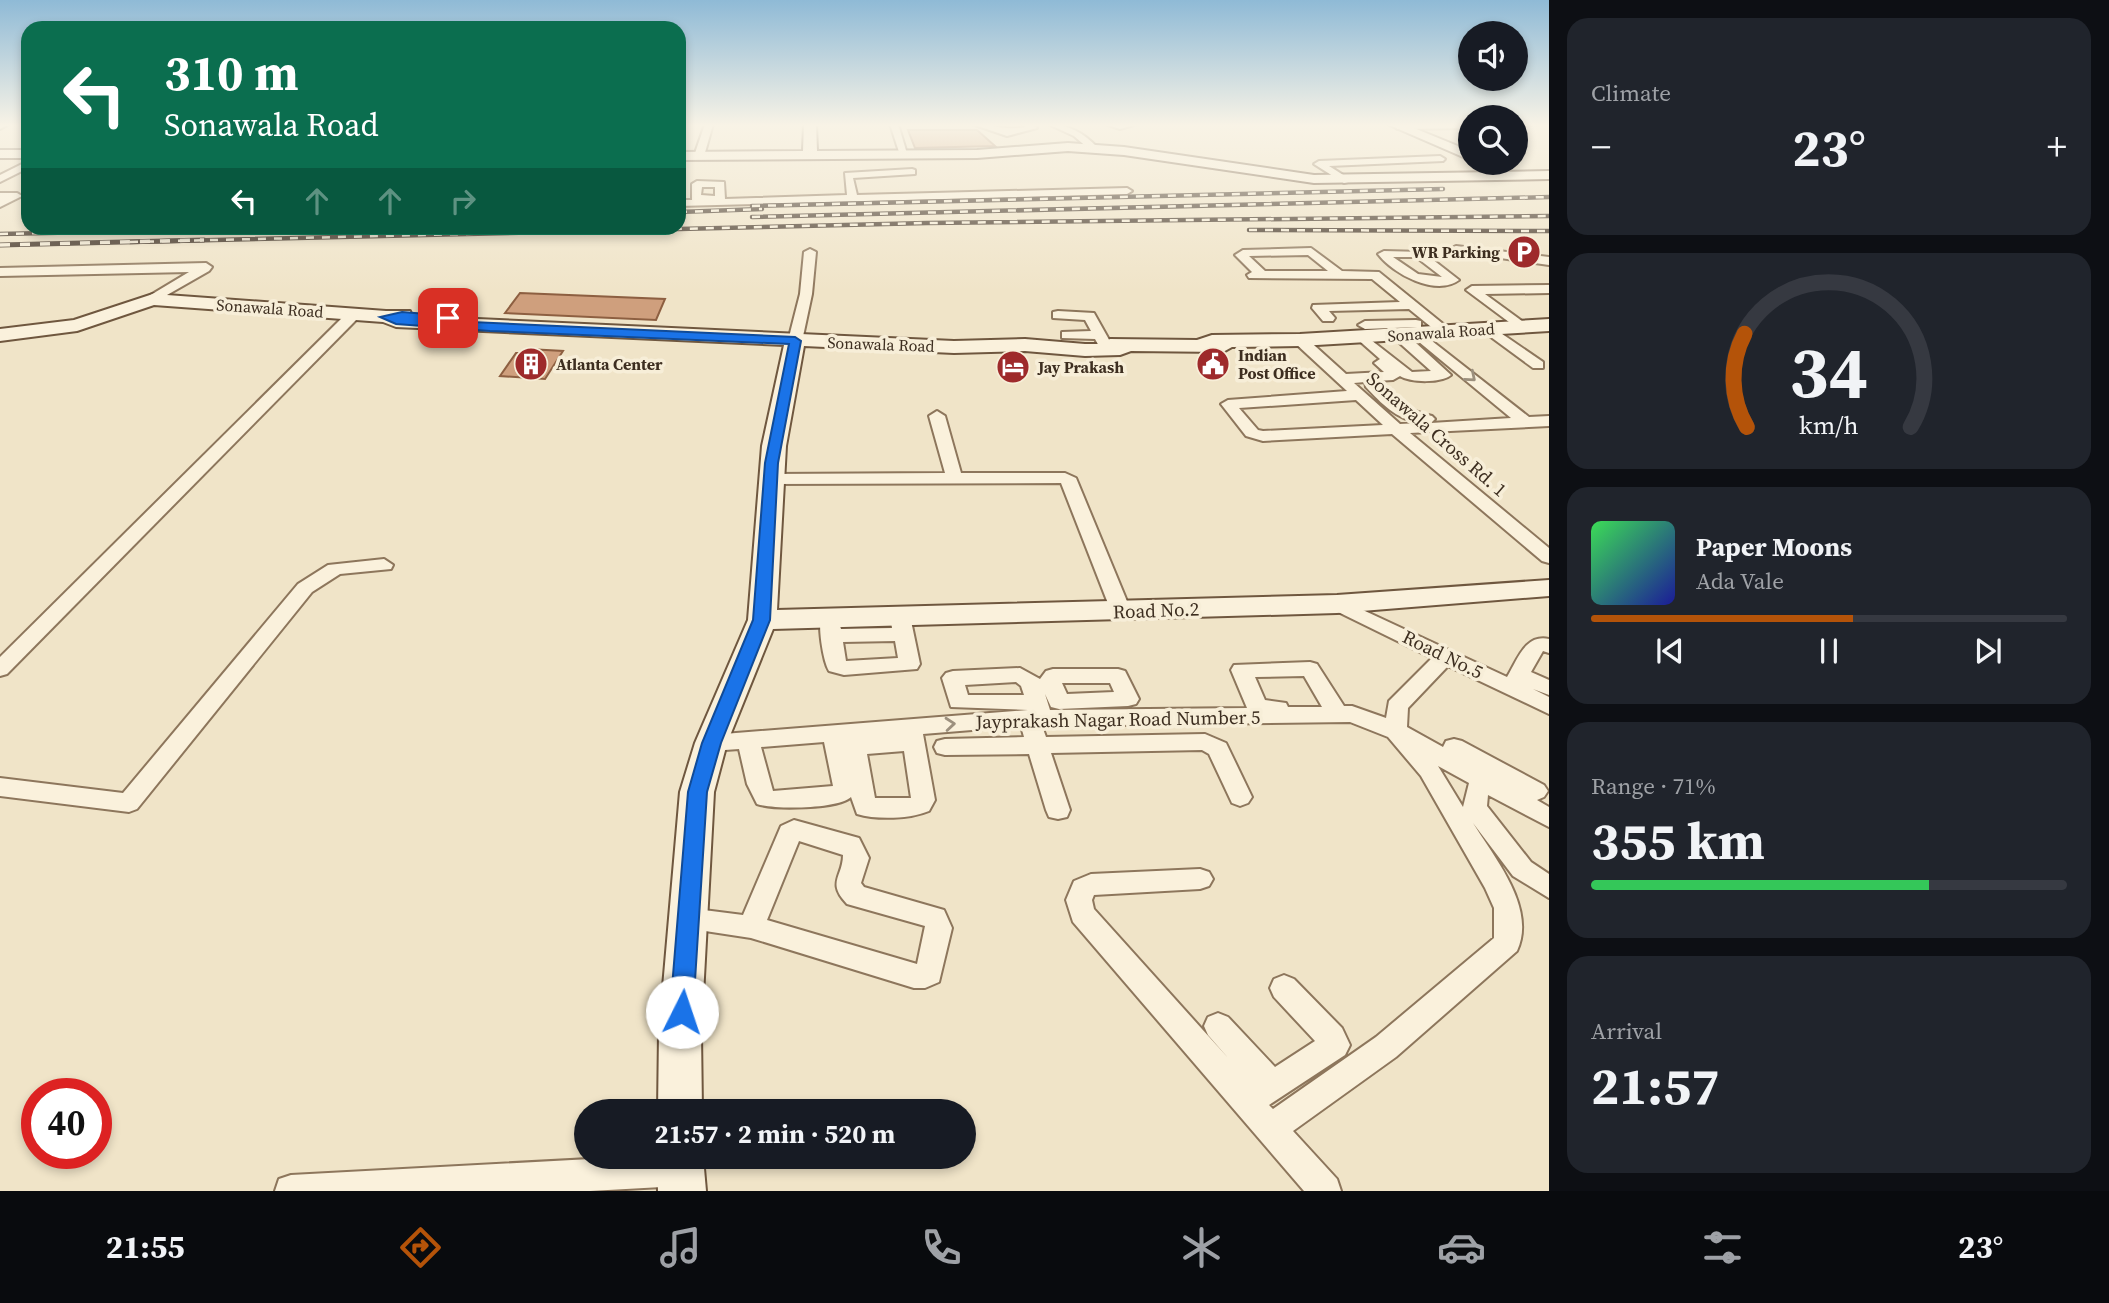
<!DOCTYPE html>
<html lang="en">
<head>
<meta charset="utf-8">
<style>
  :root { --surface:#171b24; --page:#20242c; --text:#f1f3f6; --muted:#9ea1a6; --line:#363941; --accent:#b45309 }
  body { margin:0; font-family:"Source Serif 4",serif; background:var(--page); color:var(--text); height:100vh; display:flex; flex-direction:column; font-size:26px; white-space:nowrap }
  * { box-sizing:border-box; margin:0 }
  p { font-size:23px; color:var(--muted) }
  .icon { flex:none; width:38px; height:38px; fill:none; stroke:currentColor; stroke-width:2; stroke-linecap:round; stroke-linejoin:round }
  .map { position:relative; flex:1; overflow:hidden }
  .drawer { display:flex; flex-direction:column; gap:18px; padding:18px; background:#0d0f14; width:560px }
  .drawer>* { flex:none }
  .banner { position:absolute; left:21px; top:21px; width:665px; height:214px; border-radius:21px; box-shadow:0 4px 10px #0003; background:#0b6e4f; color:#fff; overflow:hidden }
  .fabs { position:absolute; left:1458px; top:21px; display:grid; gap:14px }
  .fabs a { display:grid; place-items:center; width:70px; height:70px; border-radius:50%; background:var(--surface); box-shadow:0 4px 10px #0003; font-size:35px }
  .speed { position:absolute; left:21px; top:1078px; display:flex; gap:14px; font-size:35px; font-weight:700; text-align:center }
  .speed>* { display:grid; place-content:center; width:91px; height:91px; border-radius:50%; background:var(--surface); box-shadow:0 4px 10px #0003; line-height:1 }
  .speed .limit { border:10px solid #d22; background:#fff; color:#111 }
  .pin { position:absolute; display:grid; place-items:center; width:60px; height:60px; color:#fff; margin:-30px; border-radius:14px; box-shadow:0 4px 10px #0006 }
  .me { position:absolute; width:77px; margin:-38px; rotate:4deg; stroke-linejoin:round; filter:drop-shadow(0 0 5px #0008) }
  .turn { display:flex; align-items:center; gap:24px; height:147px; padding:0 28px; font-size:32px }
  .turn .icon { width:91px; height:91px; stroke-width:2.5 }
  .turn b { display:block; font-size:49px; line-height:60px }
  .lanes { display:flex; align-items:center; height:66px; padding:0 28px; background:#0003; justify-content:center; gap:35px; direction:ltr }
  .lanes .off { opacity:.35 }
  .big { font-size:52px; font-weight:700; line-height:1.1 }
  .drawer .widget { flex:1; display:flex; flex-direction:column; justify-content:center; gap:10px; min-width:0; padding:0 24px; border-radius:21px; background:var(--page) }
  .drawer .dial { align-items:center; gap:0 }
  .dial svg { height:182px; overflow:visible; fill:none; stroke:var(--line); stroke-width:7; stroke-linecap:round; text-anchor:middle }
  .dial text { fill:var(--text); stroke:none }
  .song { display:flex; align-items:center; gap:21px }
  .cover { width:84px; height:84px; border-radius:10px; background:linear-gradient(135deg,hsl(130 70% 55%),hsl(240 70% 35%)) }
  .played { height:7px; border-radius:4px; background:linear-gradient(90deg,var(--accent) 55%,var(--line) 55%) }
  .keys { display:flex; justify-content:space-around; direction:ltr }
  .heat { display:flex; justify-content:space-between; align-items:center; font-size:38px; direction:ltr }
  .charge { height:10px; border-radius:5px; background:linear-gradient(90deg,#34c759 71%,var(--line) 0) }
  .trip { position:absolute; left:574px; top:1099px; width:402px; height:70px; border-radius:35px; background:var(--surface); box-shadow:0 4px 10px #0003; font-weight:700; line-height:70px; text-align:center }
  .menu { display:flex; height:112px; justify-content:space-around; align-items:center; background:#090b0e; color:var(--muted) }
  .menu .icon { width:49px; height:49px }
  .menu .selected { color:var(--accent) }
  .menu b { font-size:32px; color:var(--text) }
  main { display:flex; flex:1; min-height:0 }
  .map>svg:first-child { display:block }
</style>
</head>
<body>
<main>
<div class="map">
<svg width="1549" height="1191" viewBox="0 0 1549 1191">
  <rect width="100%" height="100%" fill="#f0e4c8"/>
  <g fill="#cf9f7d" stroke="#8d5f41" stroke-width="2">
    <path d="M908,130H977L995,146L915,148Z"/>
    <path d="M520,293L665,299L656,320L505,313Z"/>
    <path d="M528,349L563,351L545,379L500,376L516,353H525Z"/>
  </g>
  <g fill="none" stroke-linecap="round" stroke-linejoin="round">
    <defs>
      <g id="street">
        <path d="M705,124H713L704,156L699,159L694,156Z"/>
        <path d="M890,124H898L908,157L900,155Z"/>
        <path d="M972,124C994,124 1002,131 1025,127L1022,124H1032L1037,128L1007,136Z"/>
        <path d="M1048,124C1068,124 1084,133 1098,148L1090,150L1074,136Z"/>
        <path d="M1105,124H1137L1120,129Z"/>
        <path d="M1400,124H1470V128L1397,129V125Z"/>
        <path d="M1516,124H1537L1516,127Z"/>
        <path d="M1440,156L1445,159L1443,161L1329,166L1348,178V182L1344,183L1314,164L1319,161Z"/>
        <path d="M28,161V168L0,182V175Z"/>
        <path d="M912,169L915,170V174L853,178L857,195L1127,188L1132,191L1127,194L679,206V200H692V184L697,181L724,182L725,199L847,195L845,173ZM702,187H715V196L701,195Z"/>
        <path d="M0,193H17L22,196L0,207Z"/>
        <path d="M1456,246L1549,257V265L1452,251L1450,249Z"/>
        <path d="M1311,248L1342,271L1379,272L1453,332L1446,336L1441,335L1409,309L1329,311L1335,318L1333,321H1323L1312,308L1313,305L1400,302L1372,279L1249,278L1247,275L1252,272L1235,255L1243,250ZM1308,255L1328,271H1265L1249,256Z"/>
        <path d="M810,249L816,252L812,294L802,341L795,345L788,341L800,294L804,252Z"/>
        <path d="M1384,251L1423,252L1459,280C1436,297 1393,274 1378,254ZM1393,257H1416L1442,277L1418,274Z"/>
        <path d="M206,263L212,267L209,271L153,303L149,302V296L189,272L0,276V268Z"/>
        <path d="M1549,285V293L1485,294L1526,324V330L1521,331L1466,290L1472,286Z"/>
        <path d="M353,311L359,315L358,318L7,674L0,676V657L348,312Z"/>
        <path d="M1058,311L1094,313L1112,345L1105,349L1100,348L1095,339L1062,338V332L1091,331L1085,320L1053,318V312Z"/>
        <path d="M1416,320L1421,321V327L1365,329L1358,325L1365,321Z"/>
        <path d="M1489,325L1543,362V368H1533L1484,332V326Z"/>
        <path d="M1418,330L1529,417L1549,416V426L1410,433L1549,548V563L1542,561L1392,434L1263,441L1246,436L1221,404L1228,400L1347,391L1295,343L1293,340L1300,336L1305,337L1346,374L1384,372L1374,363L1380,359L1355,337L1362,333L1412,372L1431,371L1394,338V332H1404L1451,375C1442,383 1411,383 1400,376L1393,380L1376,381C1398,403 1402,409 1432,416L1435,419L1431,423L1511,418L1413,337V331ZM1365,382L1366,387C1382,404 1395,418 1419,423L1400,424L1354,383ZM1356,400L1383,425L1263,431L1258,430L1239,408Z"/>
        <path d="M937,411L945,416L961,473H1065L1076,478L1131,611L1128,615H1114L1111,611L1061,483L770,484L762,479L770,474L945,473L929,416Z"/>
        <path d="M384,559L393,565L391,569L340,574L312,592L137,809L129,812L0,796V778L123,793L298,584L328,565Z"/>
        <path d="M1337,598L1507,677C1518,659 1525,634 1549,639V653L1543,651L1531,672L1549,680V695L1533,689L1549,697V714L1448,666L1408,708L1407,727L1443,747L1446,741L1454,739L1462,741L1544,785L1548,791L1544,797L1537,800L1549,807V827L1488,795L1487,806L1531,862L1549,874V898L1513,876L1473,823C1494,857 1537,908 1517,951L1396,1057L1293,1131L1337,1179L1341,1191H1304L1073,922L1066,900L1074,881L1091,874L1200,869L1209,872L1213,879L1209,886L1200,889L1094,895L1092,900L1094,909L1229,1059L1208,1035L1204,1026L1208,1017L1218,1013L1228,1017L1275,1067L1315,1041L1274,997L1270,988L1274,979L1284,975L1294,979L1342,1028L1350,1045L1345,1055L1269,1105L1273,1109L1376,1037L1494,938V908L1485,888L1421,776L1388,737L1350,722L1042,726L1046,737L1205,734L1226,743L1252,797L1248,803L1240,806L1232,803L1209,754L1202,750L1051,753L1070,810L1067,817L1058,819L1049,817L1046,810L1029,754L945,755L937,753L934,747L937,741L945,739L1024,737L1021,726L923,734L935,800L929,811C910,819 877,820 857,814L851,797C839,809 774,810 757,804L747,784L739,749L711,751L703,749L700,743L703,737L711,735L1028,710L951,707L942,678L946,673L953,671L1020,668L1040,679L1046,671L1053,669H1118L1125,671L1139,699L1136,704L1128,706L1059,709L1051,707L1045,694L1050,710L1247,708L1231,670L1234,665L1310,662L1317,664L1344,706H1352L1386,718L1389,701L1432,658L1330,608L1327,604L1330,600ZM1304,676L1322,707H1288L1286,703L1265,700L1255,677ZM1016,682L1021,686L1024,695H968L965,685ZM1062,683H1110L1114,692L1067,694ZM824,742L833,786L773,791L761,747ZM904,751L911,798H875L867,754ZM1438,766L1469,783L1463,807Z"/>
        <path d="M900,610L907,612L910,616L920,664L917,669L844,675L829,671C823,661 817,623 822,614H836L841,629L892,628L890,616L893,612ZM895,641L898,658L846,661L843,642Z"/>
        <path d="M794,820L859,838L869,858L861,883L864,887L944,910L952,928L939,982L925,988H914L751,938L679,927L675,919L679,911L688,908L743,915L781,826ZM799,841L843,855C843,877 826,882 847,904L925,926L917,964L767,920Z"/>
        <path d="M627,1157H687L691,1159L696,1170L691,1181L680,1186L590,1191H275L279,1179L291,1175Z"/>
      </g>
      <g id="secondary">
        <path d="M0,124H9L0,129Z"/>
        <path d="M804,124H816L817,151L977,150L1068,143L1124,147L1314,175L1549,171V179L1314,183L1124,155L1068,151L977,158L679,160V152L803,151Z"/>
        <path d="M1387,124H1404L1470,151V160Z"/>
        <rect x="0" y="150" width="28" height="8"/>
        <path d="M153,294L386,311H410L412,316L954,341L1025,339L1085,344H1101L1110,339L1197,340L1212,335L1300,334L1549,319V331L1300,346L1232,347L1223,352L1131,351L1120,355L1085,356L1025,351L954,353L804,346L786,446L777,610L1337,595L1549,580V596L1337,613L773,629L727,743L714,792L701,1033L702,1111H658L659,1033L680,792L695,743L748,620L762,446L784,345L396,327L383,322L154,305L77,331L0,341V329L74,320Z"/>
        <path d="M657,1157H703L706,1191H658Z"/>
      </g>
    </defs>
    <use href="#street" stroke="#8d765c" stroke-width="4"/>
    <use href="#secondary" stroke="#6f573f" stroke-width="4"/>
    <use href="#street" fill="#faf1dc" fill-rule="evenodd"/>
    <use href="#secondary" fill="#faf1dc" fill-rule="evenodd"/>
    <defs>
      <g id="rail-far1">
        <path d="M752,206L1443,189"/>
        <path d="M679,212L762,209"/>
        <path d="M752,217L1549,197"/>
        <path d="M1249,230L1549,231"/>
        <path d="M0,234L185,230"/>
        <path d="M130,242L927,223L1549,216"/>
      </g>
      <path id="rail" d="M0,245L204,240"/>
    </defs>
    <use href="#rail-far1" stroke="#3d2e20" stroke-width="4.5"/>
    <use href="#rail" stroke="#3d2e20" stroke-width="5"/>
    <use href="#rail-far1" stroke="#f7eed8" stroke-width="2.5" stroke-dasharray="8" stroke-linecap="butt"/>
    <use href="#rail" stroke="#f7eed8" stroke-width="3.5" stroke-dasharray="10" stroke-linecap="butt"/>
  </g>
  <defs><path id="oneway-chevron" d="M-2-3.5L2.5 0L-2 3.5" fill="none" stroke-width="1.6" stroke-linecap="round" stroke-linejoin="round" transform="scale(1.75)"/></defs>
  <g stroke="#9c907e">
    <use href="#oneway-chevron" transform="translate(1471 377) rotate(40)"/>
    <use href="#oneway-chevron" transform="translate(950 724) rotate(-5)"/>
  </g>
  <linearGradient id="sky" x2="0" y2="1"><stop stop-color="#8fbad6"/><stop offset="0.43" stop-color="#f8f3e6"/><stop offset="1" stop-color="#f8f3e6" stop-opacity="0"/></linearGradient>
  <rect width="1549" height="291" fill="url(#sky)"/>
  <path fill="#1a73e8" stroke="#114b97" stroke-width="2" d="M402,312L452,316L454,318L449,321L795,337L801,341L778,463L770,620L721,743L707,792L693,1012L690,1019L682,1022L673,1019L670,1012L688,792L702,743L753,620L765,463L789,344L490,331L396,324L380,317Z"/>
  <defs>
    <symbol id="parking-disc" viewBox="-11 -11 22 22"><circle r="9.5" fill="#9e2a2b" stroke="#f7eed8"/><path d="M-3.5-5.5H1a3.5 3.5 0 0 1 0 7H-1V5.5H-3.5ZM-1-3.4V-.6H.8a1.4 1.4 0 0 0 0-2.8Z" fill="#fff"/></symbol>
    <symbol id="building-disc" viewBox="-11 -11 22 22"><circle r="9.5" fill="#9e2a2b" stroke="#f7eed8"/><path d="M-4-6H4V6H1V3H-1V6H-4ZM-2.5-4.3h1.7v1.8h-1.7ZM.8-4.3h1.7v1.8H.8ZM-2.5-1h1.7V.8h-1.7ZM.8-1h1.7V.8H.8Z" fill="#fff"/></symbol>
    <symbol id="civic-disc" viewBox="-11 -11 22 22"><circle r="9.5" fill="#9e2a2b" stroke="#f7eed8"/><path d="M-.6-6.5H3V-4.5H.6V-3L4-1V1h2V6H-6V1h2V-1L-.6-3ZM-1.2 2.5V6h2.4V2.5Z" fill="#fff"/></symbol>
    <symbol id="hotel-disc" viewBox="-11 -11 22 22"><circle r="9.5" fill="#9e2a2b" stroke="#f7eed8"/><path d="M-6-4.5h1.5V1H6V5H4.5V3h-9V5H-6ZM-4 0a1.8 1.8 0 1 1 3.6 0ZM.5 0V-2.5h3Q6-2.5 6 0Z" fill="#fff"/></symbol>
  </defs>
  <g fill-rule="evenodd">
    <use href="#parking-disc" x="1505" y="233" width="38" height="38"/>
    <use href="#building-disc" x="512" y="345" width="38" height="38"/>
    <use href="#civic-disc" x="1194" y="345" width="38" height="38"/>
    <use href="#hotel-disc" x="994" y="348" width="38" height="38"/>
  </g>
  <g text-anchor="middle" stroke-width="7" stroke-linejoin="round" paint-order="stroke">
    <g font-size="16" font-weight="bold" fill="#3d2e20" stroke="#f7eed8" text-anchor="start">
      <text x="1500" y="258" text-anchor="end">WR Parking</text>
      <text x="1238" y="361">Indian<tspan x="1238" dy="18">Post Office</tspan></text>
      <text x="556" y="370">Atlanta Center</text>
      <text x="1038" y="373">Jay Prakash</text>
    </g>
    <g font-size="16" fill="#3d2e20" stroke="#f7eed8">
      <text transform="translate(270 308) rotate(4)" y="6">Sonawala Road</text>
      <text transform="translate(1441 332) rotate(-4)" y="6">Sonawala Road</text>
      <text transform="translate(881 344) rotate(2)" y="6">Sonawala Road</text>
    </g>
    <g font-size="19" fill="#3d2e20" stroke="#f7eed8">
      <text transform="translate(1437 434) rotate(41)" y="7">Sonawala Cross Rd. 1</text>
      <text transform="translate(1156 610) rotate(-2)" y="7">Road No.2</text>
      <text transform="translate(1443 654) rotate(26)" y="7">Road No.5</text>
      <text transform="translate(1118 719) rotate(-1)" y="7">Jayprakash Nagar Road Number 5</text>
    </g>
  </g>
</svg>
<div class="fabs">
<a><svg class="icon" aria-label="sound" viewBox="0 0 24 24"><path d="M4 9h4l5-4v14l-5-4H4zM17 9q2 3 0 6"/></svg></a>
<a><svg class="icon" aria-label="search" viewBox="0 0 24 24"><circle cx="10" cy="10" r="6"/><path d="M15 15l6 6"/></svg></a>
</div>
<div class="speed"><div class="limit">40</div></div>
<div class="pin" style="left:448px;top:318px;background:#d93025"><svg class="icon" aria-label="arrive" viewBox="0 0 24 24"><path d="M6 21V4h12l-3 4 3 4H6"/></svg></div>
<svg class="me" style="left:682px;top:1012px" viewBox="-20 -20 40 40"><circle r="19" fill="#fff"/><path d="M0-13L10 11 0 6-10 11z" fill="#1a73e8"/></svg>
<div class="trip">21:57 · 2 min · 520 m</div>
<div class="banner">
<div class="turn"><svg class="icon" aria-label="left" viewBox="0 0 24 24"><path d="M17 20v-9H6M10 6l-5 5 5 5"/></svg><div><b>310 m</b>Sonawala Road</div></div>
<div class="lanes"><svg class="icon" aria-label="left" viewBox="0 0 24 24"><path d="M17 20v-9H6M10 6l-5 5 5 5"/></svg><svg class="icon off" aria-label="ahead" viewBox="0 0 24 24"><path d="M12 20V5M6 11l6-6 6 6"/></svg><svg class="icon off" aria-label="ahead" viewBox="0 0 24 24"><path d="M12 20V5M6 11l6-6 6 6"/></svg><svg class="icon off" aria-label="right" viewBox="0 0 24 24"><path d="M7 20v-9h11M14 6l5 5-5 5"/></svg></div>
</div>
</div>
<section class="drawer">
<div class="widget"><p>Climate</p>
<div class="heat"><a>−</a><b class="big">23°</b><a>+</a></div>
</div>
<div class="widget dial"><svg viewBox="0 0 100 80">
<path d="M14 69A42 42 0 1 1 86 69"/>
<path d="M14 69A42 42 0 0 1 13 28" stroke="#b45309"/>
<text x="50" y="56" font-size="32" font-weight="700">34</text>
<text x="50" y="72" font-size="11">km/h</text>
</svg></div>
<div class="widget">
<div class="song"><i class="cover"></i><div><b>Paper Moons</b><p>Ada Vale</p></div></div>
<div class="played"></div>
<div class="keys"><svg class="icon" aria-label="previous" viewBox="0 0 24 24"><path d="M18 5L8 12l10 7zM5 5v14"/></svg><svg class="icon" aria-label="pause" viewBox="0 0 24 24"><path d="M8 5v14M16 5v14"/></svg><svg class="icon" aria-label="next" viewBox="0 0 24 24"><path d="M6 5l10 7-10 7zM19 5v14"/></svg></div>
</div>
<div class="widget"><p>Range · 71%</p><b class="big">355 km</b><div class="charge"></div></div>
<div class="widget"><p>Arrival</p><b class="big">21:57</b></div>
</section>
</main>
<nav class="menu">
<b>21:55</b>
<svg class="icon selected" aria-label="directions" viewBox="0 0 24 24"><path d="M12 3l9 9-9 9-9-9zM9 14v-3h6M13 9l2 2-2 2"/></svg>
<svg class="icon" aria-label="music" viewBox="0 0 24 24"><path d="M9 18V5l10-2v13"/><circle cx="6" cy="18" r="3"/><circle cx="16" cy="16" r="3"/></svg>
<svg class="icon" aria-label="phone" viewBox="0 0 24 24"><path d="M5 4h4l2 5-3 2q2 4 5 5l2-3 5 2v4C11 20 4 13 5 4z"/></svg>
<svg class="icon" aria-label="climate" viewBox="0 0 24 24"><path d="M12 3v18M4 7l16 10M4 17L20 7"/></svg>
<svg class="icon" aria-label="car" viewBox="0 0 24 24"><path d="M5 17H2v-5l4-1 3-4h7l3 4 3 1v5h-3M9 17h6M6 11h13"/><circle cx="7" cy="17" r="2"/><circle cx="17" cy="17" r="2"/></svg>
<svg class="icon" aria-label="filters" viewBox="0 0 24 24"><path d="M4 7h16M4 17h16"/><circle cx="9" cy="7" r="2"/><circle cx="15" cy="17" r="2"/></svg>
<b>23°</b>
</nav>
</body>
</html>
